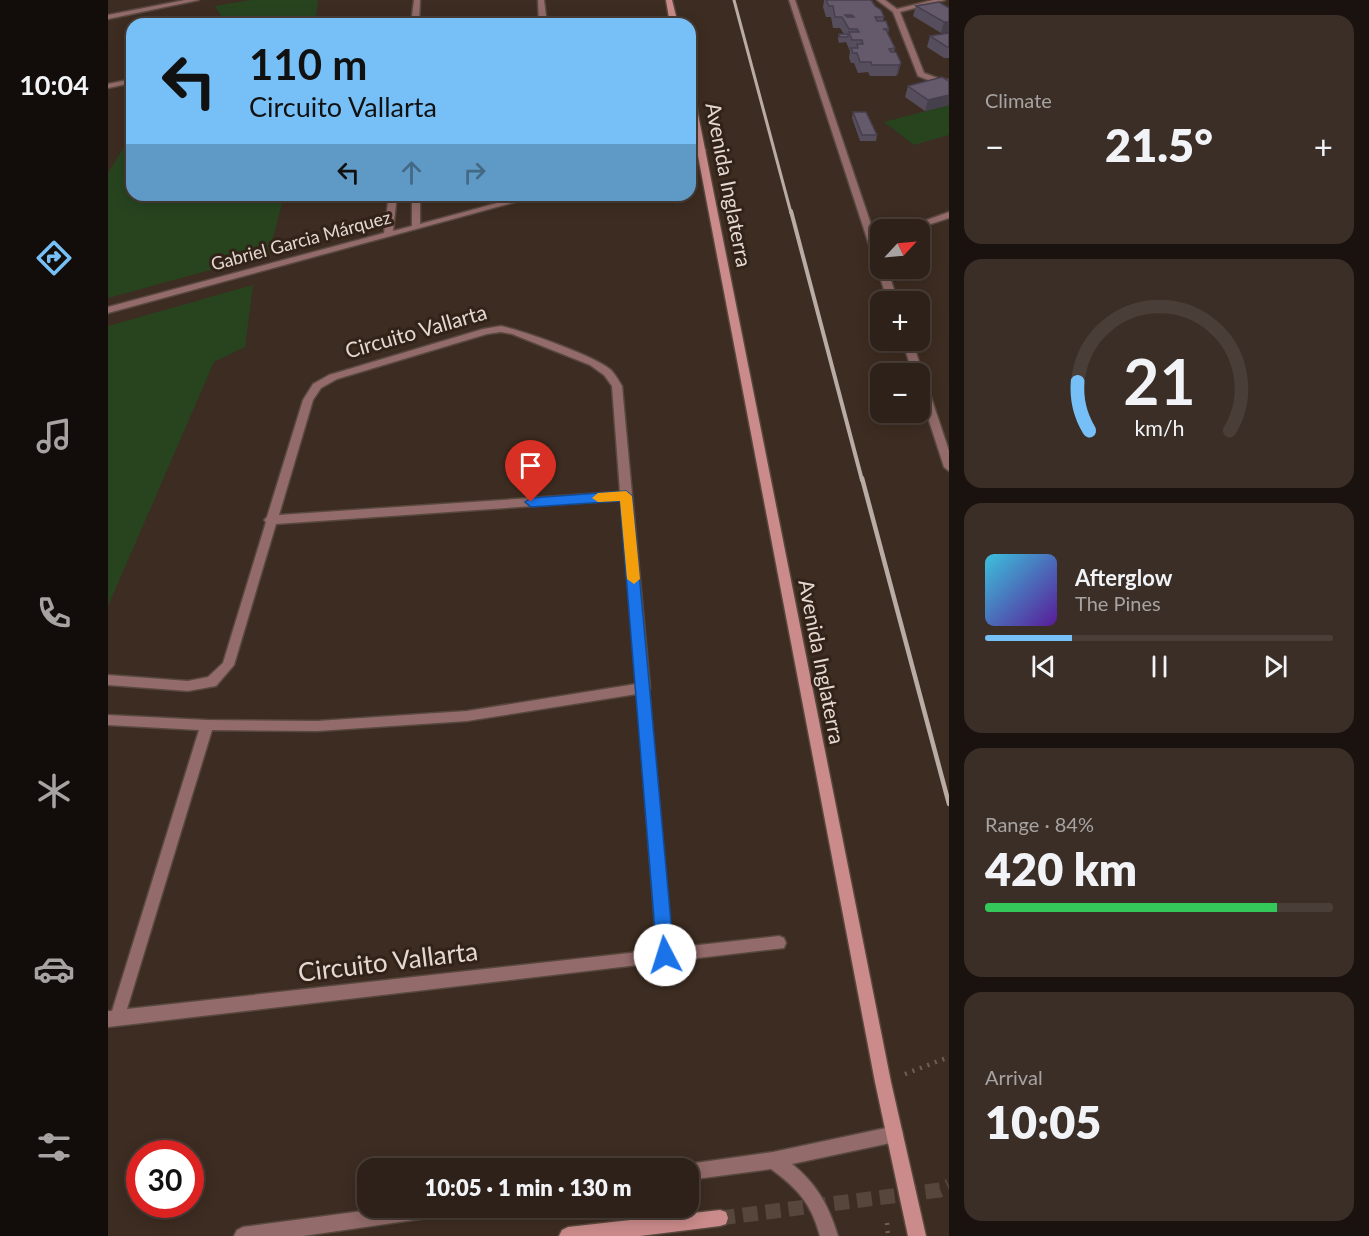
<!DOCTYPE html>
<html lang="en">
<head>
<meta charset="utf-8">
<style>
  :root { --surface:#2e2119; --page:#3a2e26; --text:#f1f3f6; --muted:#a7a3a2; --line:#493e38; --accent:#77c0f7 }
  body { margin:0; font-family:Lato,sans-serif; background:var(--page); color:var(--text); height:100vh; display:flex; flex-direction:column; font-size:22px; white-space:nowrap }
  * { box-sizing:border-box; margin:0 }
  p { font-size:20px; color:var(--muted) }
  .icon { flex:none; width:33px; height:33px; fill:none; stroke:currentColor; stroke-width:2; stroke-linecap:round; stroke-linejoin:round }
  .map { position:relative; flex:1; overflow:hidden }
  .sheet { display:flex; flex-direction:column; gap:15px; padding:15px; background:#19120e; width:420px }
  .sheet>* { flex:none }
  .banner { position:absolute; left:18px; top:18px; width:570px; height:183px; border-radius:18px; box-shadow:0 3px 15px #0003,0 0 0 2px var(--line); background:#77c0f7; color:#111; overflow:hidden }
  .needle { width:39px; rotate:64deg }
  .buttons { position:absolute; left:762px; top:219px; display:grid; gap:12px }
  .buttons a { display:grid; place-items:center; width:60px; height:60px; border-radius:12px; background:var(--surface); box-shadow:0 3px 15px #0003,0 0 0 2px var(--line); font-size:30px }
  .speed { position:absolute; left:18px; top:1140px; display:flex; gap:12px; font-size:30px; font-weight:700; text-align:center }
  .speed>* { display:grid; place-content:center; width:78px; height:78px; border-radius:50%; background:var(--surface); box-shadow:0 3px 15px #0003,0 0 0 2px var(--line); line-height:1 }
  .speed .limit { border:9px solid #d22; background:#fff; color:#111 }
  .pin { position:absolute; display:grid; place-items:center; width:51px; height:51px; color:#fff; margin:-62px -26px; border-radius:50% 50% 50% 0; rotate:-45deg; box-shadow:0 0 6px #0007 }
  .pin .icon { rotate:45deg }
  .me { position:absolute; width:66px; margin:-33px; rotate:355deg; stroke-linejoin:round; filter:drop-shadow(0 0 4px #0008) }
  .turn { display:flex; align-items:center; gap:21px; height:126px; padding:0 24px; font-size:27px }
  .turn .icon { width:78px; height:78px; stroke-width:2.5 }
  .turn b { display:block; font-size:42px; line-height:51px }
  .lanes { display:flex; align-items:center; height:57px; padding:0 24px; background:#0003; justify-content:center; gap:30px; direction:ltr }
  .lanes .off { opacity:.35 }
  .big { font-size:45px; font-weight:800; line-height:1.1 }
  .sheet .widget { flex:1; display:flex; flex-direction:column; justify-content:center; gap:9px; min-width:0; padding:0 21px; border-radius:18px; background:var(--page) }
  .sheet .dial { align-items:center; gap:0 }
  .dial svg { height:156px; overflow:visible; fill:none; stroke:var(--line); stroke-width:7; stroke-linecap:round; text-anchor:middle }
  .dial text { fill:var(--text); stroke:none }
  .song { display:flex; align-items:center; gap:18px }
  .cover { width:72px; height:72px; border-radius:9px; background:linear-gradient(135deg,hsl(190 70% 55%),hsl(270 70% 35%)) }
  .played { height:6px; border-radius:3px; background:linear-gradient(90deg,var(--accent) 25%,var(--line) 25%) }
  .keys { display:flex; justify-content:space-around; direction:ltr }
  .heat { display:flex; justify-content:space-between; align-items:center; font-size:33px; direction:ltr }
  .charge { height:9px; border-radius:4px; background:linear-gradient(90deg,#34c759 84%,var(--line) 0) }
  .trip { position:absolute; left:249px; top:1158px; width:342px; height:60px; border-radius:18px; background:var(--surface); box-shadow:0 3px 15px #0003,0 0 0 2px var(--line); font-weight:800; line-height:60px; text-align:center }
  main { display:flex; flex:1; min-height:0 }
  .tab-bar { display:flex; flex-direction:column; width:108px; justify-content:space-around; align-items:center; background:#120d0a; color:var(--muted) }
  .tab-bar .icon { width:42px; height:42px }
  .tab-bar .active { color:var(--accent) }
  .tab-bar b { font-size:27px; color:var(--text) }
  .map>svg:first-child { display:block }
</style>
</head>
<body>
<main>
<nav class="tab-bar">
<b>10:04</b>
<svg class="icon active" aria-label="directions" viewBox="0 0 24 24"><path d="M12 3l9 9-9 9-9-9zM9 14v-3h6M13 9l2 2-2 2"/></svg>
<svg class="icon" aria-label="music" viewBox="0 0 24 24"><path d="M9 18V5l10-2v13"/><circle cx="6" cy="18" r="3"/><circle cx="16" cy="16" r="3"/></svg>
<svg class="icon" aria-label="phone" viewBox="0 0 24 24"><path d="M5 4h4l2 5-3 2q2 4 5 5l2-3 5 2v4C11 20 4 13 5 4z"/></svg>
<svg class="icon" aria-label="climate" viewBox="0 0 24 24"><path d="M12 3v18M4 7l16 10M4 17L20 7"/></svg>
<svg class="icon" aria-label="car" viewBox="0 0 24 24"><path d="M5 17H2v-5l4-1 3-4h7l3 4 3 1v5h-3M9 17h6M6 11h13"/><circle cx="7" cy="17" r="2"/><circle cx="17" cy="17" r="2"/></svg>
<svg class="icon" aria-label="filters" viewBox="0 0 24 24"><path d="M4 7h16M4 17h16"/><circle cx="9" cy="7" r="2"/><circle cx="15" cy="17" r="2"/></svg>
</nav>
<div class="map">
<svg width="841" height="1236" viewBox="0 0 841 1236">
  <rect width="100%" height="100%" fill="#3d2c21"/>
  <g fill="#27441f">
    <path d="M142,0H210L207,24H118L107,6Z"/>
    <path d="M841,105V135L806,145L776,122Z"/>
    <path d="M24,134V195H176L161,254L0,298V173Z"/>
    <path d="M145,285L137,347L106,362L0,606V326Z"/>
  </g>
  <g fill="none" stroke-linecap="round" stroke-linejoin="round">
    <path stroke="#56463c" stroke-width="15" stroke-dasharray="15 8" stroke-linecap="butt" d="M612,1218L832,1190L841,1186"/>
    <defs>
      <g id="street">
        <path d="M77,0H91L0,19V15Z"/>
        <path d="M306,0H312L311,24H303Z"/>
        <path d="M430,0H436L439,24H431Z"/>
        <path d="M681,0H687L772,251V266L767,263Z"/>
        <path d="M769,0H777L789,9L825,0H837L792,12L816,73L832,79L841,80V84L828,83L810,76L785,12Z"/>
        <path d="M24,79V83L0,88V84Z"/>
        <path d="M594,148L598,150L597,152L582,157V152Z"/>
        <path d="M281,195H289L285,231L304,226V195H312V224L419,195H433L0,313V307L276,233Z"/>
        <path d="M841,212V218L805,230H791Z"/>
        <path d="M772,266V268H779L790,302H780L769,268Z"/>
        <path d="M393,326C416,331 487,356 503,370C507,374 511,381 514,386L542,688L541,691L564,948L671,936L676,938L678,943L676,948L0,1027V1011H4L91,730L0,725V715L99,720L209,721L359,711L528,684L513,500L168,524L126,665L108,686L80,691L0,685V675L80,681L100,677L115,663L158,522L156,520L159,517L195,400L205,384L221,375L375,329ZM393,332L404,334L482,365L496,375L504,386L512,492L171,515L205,400L213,388L229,379L379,334ZM529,694L549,950L19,1009L104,730L209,731L359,721Z"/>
        <path d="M794,340H804L815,374L814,376L817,379L841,451V471L836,467L812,393V374H805Z"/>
        <path d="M787,1126L793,1128L795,1134L793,1140L787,1142L684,1164C709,1184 721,1206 730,1236H712C703,1203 690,1189 663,1169L580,1180V1168H573L580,1164L665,1152Z"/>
        <path d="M277,1208H341L339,1214L333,1216L195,1236H126L129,1230L135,1227Z"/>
      </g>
      <g id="secondary">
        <path d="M558,0H564L570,24H562Z"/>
        <path d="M582,92L586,94L783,1082L818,1236H800L767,1082L582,114Z"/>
        <path d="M612,1210L618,1212L620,1218L618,1224L612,1226L532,1236H451L454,1230L460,1227Z"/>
      </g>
    </defs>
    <use href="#street" stroke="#58483d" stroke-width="3"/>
    <use href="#secondary" stroke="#58483d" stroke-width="3"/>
    <g stroke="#6f6056" stroke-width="4.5" stroke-dasharray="2 6" stroke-linecap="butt">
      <path d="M797,1074L841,1057"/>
      <path d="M779,1223L780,1236"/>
    </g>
    <use href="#street" fill="#926b6a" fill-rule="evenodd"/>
    <use href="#secondary" fill="#ca8b8a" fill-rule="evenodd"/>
    <path stroke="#b9aca4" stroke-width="3" d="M626,0L683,213"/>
    <path stroke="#b9aca4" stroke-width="4" d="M683,211L754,480"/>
    <path stroke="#b9aca4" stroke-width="4.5" d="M754,478L841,804"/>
  </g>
  <g fill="#564d5d">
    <path d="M716,0H763L776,17L775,21L781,29L780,34L787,48L786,52L793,63L790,74L788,76H762L760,72L750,73L746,63H743L741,58L742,51L738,42L731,43L730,39L731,34H736L732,28H725L723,17H718L715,7Z"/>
    <path d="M808,6L841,7V32L833,33L805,16Z"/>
    <path d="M841,33V58H836L819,47L822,36Z"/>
    <path d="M841,81V105L817,111L797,97L800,86Z"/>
    <path d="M745,112L769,135L768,141H752L744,118Z"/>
  </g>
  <g fill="#463f4c">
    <path d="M836,22H841V32L833,33Z"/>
    <path d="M793,63L790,74L788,76L791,65Z"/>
    <path d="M841,95V105L817,111L820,100Z"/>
  </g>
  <g fill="#645a6c" stroke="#463f4c" stroke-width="1.5" fill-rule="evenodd">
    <path d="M718,0H763L767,6L773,10L776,17H767L769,21H778L781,29H775L778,30L787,48L781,49L783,52H788L793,63L791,65H764L763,62H752L749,53H745L743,48H750L749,44H755L754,40H744L741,32H751L749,29H741L734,17H727L725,6H721ZM737,15H744L746,17H739Z"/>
    <path d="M831,2L841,8V22H836L808,6Z"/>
    <path d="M841,33V47H839L822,36Z"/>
    <path d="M731,34H740V37H732Z"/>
    <path d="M834,77L841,81V95L820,100L800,86Z"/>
    <path d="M745,112H758L769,135H754Z"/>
  </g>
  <path fill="#1a73e8" stroke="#114b97" stroke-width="1.5" d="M518,491L524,496L566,955L563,961L557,963L551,961L549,955L512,501L423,507L417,502L423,498Z"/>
  <path fill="#f59e0b" d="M518,491L524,496L532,579L526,584L519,579L512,501L490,502L484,498L490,493Z"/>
  <g text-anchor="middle" stroke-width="6" stroke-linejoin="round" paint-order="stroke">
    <g font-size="18" fill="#e4d9d2" stroke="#322218">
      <text transform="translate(193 241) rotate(-15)" y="6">Gabriel Garcia Márquez</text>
    </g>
    <g font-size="21" fill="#e4d9d2" stroke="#322218">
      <text transform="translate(620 185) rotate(79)" y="7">Avenida Inglaterra</text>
      <text transform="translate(308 332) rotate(-16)" y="7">Circuito Vallarta</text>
      <text transform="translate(713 662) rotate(79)" y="7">Avenida Inglaterra</text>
    </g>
    <g font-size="26" fill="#e4d9d2" stroke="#322218">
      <text transform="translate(280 962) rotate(-7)" y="9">Circuito Vallarta</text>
    </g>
  </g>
</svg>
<div class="buttons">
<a><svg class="needle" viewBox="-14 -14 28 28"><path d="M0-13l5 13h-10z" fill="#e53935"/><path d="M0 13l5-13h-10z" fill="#a7a3a2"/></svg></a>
<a>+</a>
<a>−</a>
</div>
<div class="speed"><div class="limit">30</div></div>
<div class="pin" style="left:423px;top:502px;background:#d93025"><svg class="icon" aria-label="arrive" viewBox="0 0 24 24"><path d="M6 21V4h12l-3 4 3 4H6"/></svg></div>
<svg class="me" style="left:557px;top:955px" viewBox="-20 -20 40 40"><circle r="19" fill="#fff"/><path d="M0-13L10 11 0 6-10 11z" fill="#1a73e8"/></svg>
<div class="trip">10:05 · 1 min · 130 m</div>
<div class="banner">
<div class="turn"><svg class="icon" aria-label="left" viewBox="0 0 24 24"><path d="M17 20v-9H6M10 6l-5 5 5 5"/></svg><div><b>110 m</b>Circuito Vallarta</div></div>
<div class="lanes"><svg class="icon" aria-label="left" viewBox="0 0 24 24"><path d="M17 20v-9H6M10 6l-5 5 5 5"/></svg><svg class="icon off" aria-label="ahead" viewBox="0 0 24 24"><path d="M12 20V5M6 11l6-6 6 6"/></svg><svg class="icon off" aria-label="right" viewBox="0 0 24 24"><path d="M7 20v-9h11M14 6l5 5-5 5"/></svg></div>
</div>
</div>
<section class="sheet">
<div class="widget"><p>Climate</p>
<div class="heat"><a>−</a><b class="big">21.5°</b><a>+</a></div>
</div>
<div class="widget dial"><svg viewBox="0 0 100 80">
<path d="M14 69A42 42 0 1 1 86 69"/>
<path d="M14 69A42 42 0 0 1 8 44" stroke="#77c0f7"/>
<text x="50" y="56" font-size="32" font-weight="700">21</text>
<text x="50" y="72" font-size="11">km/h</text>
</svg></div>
<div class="widget">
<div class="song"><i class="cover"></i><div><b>Afterglow</b><p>The Pines</p></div></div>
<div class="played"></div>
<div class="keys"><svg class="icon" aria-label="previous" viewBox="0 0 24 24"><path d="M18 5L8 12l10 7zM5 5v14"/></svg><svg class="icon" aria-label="pause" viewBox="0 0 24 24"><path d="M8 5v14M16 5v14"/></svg><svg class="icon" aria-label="next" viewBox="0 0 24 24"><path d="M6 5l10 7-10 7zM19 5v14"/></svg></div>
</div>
<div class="widget"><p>Range · 84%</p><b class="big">420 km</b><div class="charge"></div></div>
<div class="widget"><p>Arrival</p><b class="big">10:05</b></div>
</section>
</main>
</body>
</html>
